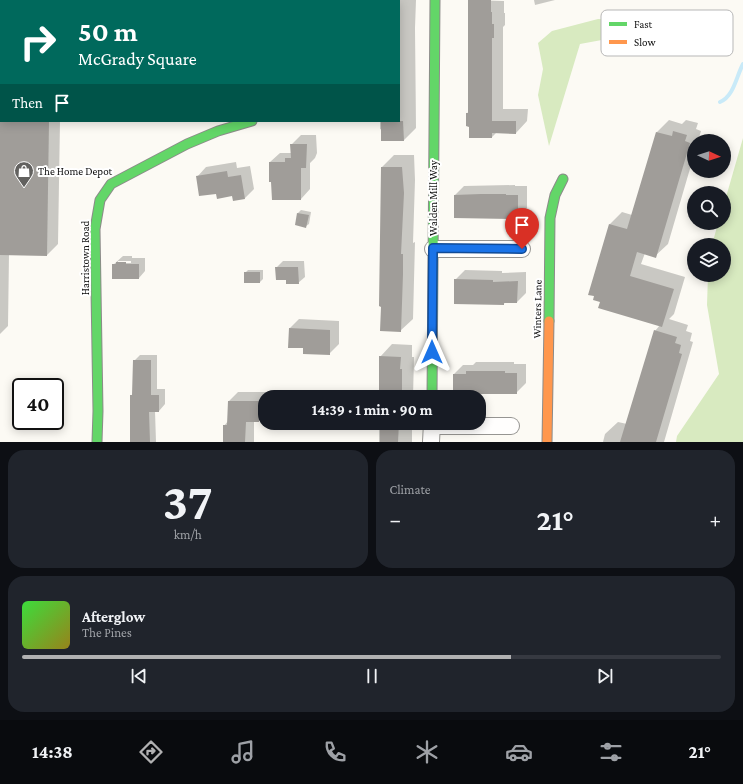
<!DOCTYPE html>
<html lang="en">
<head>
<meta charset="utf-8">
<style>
  :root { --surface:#171b24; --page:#20242c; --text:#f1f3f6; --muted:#9ea1a6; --line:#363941; --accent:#b1b1b2 }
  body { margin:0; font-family:"Crimson Pro",serif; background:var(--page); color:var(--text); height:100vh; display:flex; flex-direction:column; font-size:15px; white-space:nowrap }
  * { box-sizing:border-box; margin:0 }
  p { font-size:13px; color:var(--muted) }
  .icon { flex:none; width:22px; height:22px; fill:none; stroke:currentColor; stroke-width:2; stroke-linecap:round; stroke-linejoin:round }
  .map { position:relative; height:442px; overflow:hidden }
  .side { display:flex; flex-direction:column; gap:8px; padding:8px; background:#0d0f14; flex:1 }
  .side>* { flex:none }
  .guide { position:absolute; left:0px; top:0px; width:400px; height:122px; box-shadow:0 2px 10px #0003; background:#00695c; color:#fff; overflow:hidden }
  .needle { width:26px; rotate:93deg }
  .fabs { position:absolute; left:687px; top:134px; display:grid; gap:8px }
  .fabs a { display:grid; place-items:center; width:44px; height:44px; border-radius:50%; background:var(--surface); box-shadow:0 2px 10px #0003; font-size:20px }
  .speed { position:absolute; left:12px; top:378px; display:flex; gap:8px; font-size:20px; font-weight:700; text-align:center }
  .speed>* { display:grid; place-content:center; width:52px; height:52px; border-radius:50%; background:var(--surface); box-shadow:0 2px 10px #0003; line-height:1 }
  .speed .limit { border:2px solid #111; border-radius:6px; background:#fff; color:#111 }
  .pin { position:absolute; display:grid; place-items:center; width:34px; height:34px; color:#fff; margin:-41px -17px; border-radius:50% 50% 50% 0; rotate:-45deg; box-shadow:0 0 4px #0007 }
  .pin .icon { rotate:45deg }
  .me { position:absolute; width:44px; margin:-22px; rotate:0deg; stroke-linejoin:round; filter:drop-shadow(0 0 3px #0008) }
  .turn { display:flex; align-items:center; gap:14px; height:84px; padding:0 12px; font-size:18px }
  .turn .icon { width:52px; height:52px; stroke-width:2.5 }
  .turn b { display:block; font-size:28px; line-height:34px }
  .then { display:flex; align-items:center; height:38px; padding:0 12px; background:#0003; gap:8px; font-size:15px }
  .big { font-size:30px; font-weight:700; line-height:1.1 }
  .side .tile { flex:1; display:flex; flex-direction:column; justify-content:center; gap:6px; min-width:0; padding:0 14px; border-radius:16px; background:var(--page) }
  .side .dial { align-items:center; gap:0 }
  .dial b { font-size:52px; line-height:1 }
  .song { display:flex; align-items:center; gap:12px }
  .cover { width:48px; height:48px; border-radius:6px; background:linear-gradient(135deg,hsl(120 70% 55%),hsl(50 70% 35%)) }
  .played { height:4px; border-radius:2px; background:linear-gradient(90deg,var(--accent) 70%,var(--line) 70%) }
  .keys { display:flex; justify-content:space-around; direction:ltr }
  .heat { display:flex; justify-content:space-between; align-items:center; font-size:22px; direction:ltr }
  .side .tiles { flex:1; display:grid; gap:8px; grid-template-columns:1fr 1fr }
  .tile:last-child { grid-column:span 2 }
  .trip { position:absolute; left:258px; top:390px; width:228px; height:40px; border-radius:16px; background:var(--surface); box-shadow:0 2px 10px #0003; font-weight:700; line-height:40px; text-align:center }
  .tabs { display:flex; height:64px; justify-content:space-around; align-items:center; background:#090b0e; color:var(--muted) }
  .tabs .icon { width:28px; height:28px }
  .tabs .current { color:var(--accent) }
  .tabs b { font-size:18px; color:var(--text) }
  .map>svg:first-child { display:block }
</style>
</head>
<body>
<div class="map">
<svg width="743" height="442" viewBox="0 0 743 442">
  <rect width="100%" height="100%" fill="#fcfaf4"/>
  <g fill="#d8eac0">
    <path d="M598,19L657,21L640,33L580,44L549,146L538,95L543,69L538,43L552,31Z"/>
    <path d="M743,138V442H676L677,436L719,374L707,305L708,275H724V245H712L718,223H724V204Z"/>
  </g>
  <g fill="#0003" fill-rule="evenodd">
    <path d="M0,0H61L1,1V121H60L58,244L47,255L9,254L8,326L0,334Z"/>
    <path d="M381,0H416L415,28L416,128L404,140L380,129V121H399V1H381Z"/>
    <path d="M469,0L504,1V13H505V25L503,27V109H528L527,121L516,133L497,132L492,137H470V126L467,113L469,112Z"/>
    <path d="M534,0H555L535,5Z"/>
    <path d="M669,120L682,124L686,120L698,123L696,129L701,131L698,141H694V155L668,244L655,256L645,253L641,264L685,277L674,314L669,319L688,325L686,331L692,333L690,341L693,342L664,442H603L605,434L618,422L627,424L655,331L660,325L601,301L595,296L589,294L610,224L622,212L632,215L657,132Z"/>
    <path d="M301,135H316L317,153L315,158L310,163V189L301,199L270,162L280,153H291V145Z"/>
    <path d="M394,155H414L415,180L413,243L415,242L413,319L400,331L382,306V167Z"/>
    <path d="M236,162L237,168L250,166L254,189L245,198L217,193L197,177L206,167Z"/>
    <path d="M515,185V186H527V208L517,218L455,195L464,186Z"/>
    <path d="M301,210L311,212L309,224L306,226L296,224L298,213Z"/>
    <path d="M123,256H132V258H145V271L139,278L113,265ZM118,261H131V263H118Z"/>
    <path d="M283,261H304L305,277L298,283L287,279L276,268Z"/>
    <path d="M248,270H263V279L260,282L245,273Z"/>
    <path d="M465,270L502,271V273L526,272V293L517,302H505L504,304L455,280Z"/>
    <path d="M299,319L339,321V344L329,354L304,347L290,328Z"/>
    <path d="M392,344L412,345V357H414L413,397H380V357Z"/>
    <path d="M140,355H157V389H165V404L159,411H155L156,442H130L131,396L133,393L134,361Z"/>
    <path d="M476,362H514V364H526V383L516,393H468L466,394L454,374L463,365H473Z"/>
    <path d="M238,392H269V397H265V415L259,421H254V442H224V426L228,421L229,401Z"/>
    <rect x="379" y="423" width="33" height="19"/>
  </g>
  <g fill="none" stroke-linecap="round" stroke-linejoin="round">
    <path stroke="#c9eaf8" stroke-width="4" d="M720,102C734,96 736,77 743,64"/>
  </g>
  <g fill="#a09d99">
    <path d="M468,0H491V12H492V24H494V38H492V121H516V134L492,133V138H469V127L466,126V113H468Z"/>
    <path d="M0,121H49L47,256L0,255Z"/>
    <path d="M381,121H403L404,141H381Z"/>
    <path d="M673,131L687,135L685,141L690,143L656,258L637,252L630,276L674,289L662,327L598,308L600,302L593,300L594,296L588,295L609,224L627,229L656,132L672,136Z"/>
    <path d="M290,144H307L306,168H301V200H272L271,182H269V162H285V158H291Z"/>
    <path d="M381,167H402L404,193L401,254H403V274L401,332L380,331L381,307L379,306Z"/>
    <path d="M227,171L228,177L241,175L245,199L233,201L232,196L217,199L216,194L199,196L196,176Z"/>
    <path d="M481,194H506V195H518V219L454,218V195Z"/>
    <path d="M297,213L309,215L306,228L295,225Z"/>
    <path d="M116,262H126V264H139V279H112V264H116Z"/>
    <path d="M275,267H298L299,284H286V280H276Z"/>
    <rect x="244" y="272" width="16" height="11"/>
    <path d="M454,279L493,280V282L518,281L517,303H504V305L454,304Z"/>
    <path d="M289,328L330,330V355L303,354V348H288Z"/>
    <path d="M654,330L677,337L675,343L681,345L679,353L682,354L656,442H620Z"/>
    <path d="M379,356L401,357L400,369H402V397H381V395H379Z"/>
    <path d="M133,360H151V395H159V412H149L150,442H130V395H132Z"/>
    <path d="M466,371H505V373H517V394H466L467,395H453V374H466Z"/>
    <path d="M228,401H260L259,422H246L245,442H223V425H227Z"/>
    <path d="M380,423H399L398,442H380Z"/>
  </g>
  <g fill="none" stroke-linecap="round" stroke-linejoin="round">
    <defs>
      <g id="street">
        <path d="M433,249H522"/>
        <path d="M431,426H511"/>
        <path d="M431,442L432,423"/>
      </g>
      <g id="fast">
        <path d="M549,321L550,218L555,195L563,179"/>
        <path d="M432,397L435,0"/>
        <path d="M97,442L98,411L95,229L100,200L111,184L187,144L218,131L252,121"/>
      </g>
      <path id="slow" d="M547,442L549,321"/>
    </defs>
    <use href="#street" stroke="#969592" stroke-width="18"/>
    <use href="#fast" stroke="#8c8b89" stroke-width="11"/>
    <use href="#slow" stroke="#8c8b89" stroke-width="11"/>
    <use href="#street" stroke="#fffefd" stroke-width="16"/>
    <use href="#fast" stroke="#63d668" stroke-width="9"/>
    <use href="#slow" stroke="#ff974d" stroke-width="9"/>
  </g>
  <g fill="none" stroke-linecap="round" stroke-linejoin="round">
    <defs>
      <path id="route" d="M432,352L433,248L522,249"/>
    </defs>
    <use href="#route" stroke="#114b97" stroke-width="10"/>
    <use href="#route" stroke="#1a73e8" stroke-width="7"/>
  </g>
  <defs>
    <symbol id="shop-pin" viewBox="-11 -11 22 30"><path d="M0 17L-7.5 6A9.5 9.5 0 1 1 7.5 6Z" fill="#62615f" stroke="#fff"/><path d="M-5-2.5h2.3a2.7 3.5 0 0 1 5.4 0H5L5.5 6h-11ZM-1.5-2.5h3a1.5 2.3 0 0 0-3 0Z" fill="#fff"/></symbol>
  </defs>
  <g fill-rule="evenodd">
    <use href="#shop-pin" x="13" y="160" width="22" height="30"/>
  </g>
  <g text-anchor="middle" stroke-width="4" stroke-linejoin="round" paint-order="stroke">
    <g font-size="11" fill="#0f0f0f" stroke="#fff" text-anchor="start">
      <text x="38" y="175">The Home Depot</text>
    </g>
    <g font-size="11" fill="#0f0f0f" stroke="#fff">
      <text transform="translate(433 198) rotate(-90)" y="4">Walden Mill Way</text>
      <text transform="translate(85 258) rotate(-90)" y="4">Harristown Road</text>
      <text transform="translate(537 309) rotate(-89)" y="4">Winters Lane</text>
    </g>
  </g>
  <rect x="601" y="10" width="132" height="46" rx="6" fill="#fff" stroke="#b7b7b7" stroke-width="1"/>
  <rect x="609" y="22" width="18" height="4" fill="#63d668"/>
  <rect x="609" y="40" width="18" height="4" fill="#ff974d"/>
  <g font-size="11" fill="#0f0f0f">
    <text x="634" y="28">Fast</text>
    <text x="634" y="46">Slow</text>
  </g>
</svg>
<div class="fabs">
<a><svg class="needle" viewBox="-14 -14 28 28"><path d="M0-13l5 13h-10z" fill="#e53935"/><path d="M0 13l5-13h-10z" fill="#9ea1a6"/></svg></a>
<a><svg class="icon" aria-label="search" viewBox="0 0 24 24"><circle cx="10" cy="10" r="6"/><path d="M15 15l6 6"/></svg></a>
<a><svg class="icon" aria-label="layers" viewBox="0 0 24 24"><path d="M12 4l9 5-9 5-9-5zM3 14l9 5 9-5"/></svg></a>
</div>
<div class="speed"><div class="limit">40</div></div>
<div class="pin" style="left:522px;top:249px;background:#d93025"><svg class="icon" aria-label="arrive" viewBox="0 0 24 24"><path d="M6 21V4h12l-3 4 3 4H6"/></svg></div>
<svg class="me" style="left:432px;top:352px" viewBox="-20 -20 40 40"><path d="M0-17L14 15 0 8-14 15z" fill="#1a73e8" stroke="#fff" stroke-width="4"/></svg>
<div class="trip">14:39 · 1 min · 90 m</div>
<div class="guide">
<div class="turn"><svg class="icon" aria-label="right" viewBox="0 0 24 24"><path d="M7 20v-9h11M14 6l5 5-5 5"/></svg><div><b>50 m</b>McGrady Square</div></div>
<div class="then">Then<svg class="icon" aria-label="arrive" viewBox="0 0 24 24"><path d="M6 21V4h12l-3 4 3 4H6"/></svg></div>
</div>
</div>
<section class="side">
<div class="tiles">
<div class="tile dial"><b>37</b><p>km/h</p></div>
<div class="tile"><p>Climate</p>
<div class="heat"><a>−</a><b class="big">21°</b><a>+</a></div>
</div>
<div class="tile">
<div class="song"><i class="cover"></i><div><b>Afterglow</b><p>The Pines</p></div></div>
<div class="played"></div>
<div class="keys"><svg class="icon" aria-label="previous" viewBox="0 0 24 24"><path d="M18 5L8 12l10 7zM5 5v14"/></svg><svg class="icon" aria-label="pause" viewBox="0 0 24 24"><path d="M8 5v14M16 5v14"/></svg><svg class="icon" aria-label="next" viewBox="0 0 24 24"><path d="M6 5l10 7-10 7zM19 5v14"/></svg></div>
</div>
</div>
</section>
<nav class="tabs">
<b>14:38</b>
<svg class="icon current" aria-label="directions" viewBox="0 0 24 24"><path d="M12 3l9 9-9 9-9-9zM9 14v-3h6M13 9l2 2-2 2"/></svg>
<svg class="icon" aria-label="music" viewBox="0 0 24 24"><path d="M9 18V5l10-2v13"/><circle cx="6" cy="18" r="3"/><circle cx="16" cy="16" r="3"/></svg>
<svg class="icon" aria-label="phone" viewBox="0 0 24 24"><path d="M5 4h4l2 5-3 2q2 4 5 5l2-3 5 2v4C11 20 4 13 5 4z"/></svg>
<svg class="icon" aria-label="climate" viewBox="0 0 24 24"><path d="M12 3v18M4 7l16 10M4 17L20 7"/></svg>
<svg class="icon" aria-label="car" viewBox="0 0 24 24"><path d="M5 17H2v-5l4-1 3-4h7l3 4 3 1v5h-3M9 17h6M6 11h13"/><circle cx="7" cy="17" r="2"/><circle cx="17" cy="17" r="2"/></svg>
<svg class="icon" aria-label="filters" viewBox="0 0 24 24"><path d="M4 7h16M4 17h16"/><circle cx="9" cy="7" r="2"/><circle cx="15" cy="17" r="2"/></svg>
<b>21°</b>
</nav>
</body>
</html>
